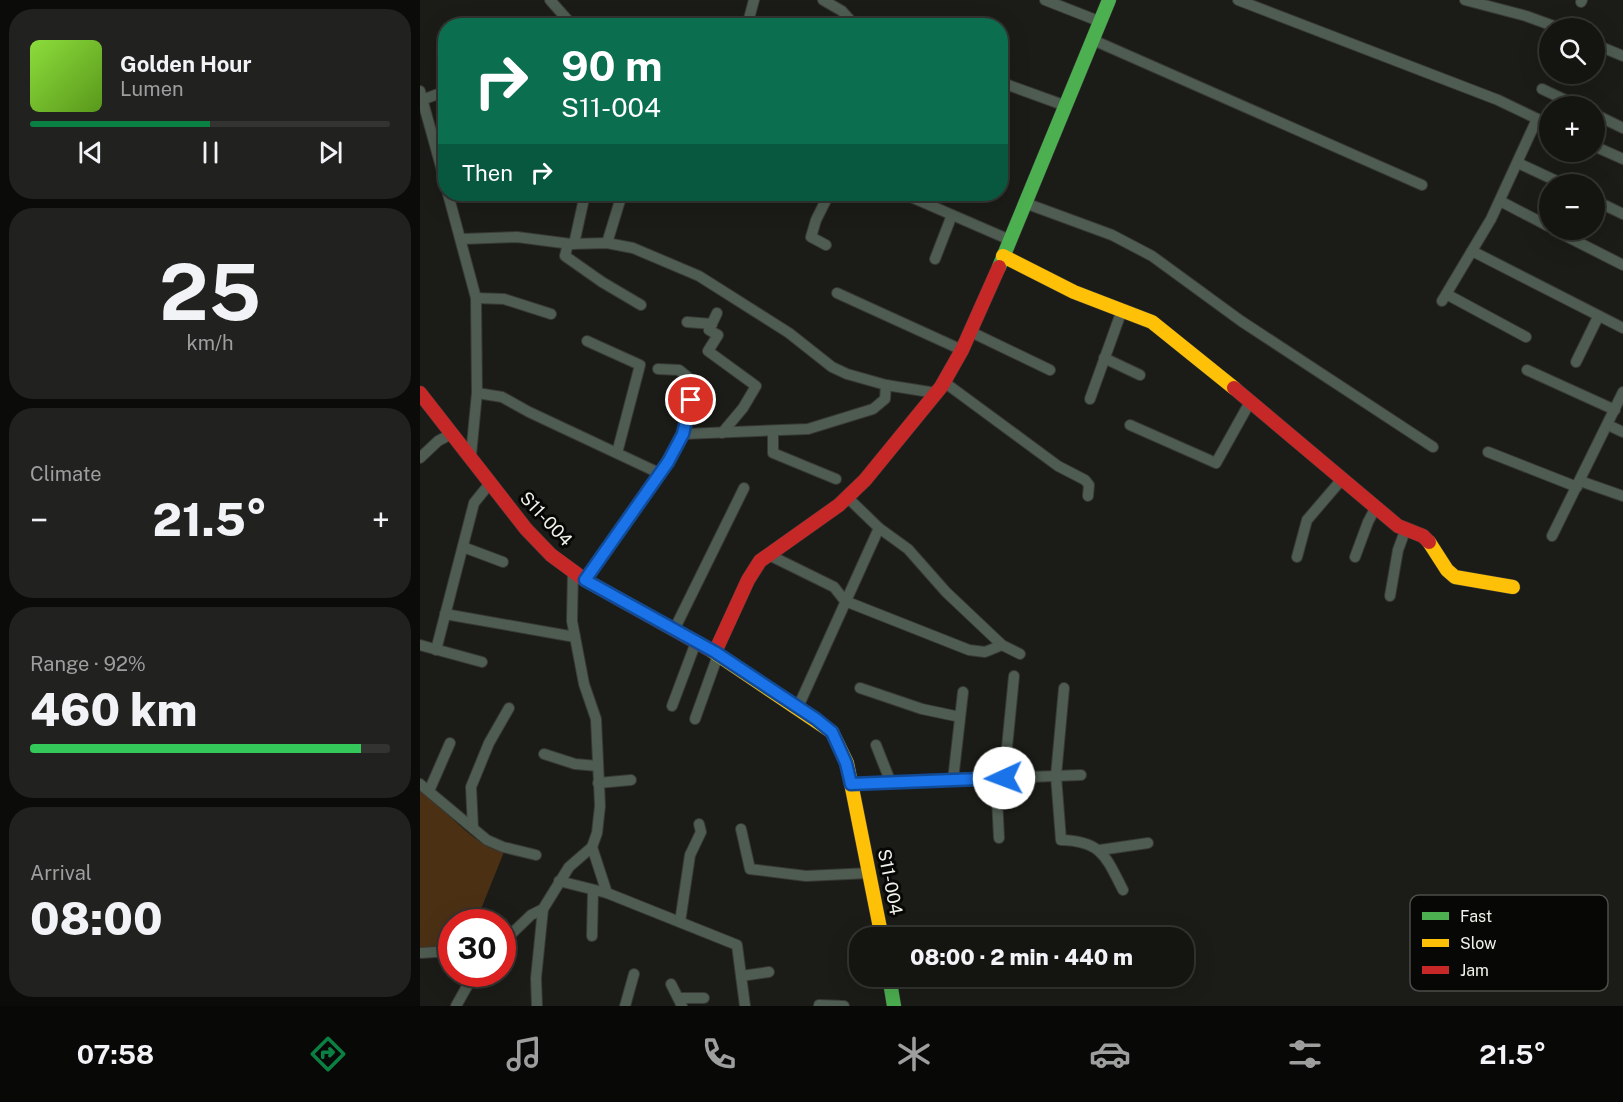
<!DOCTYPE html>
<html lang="en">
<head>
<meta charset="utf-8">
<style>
  :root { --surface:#141511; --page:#21221f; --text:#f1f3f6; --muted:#9d9f9f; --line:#333431; --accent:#0b8043 }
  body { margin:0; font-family:"Public Sans",sans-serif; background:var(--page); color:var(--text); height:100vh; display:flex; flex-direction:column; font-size:22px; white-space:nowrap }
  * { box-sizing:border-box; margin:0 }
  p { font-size:20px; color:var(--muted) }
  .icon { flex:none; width:33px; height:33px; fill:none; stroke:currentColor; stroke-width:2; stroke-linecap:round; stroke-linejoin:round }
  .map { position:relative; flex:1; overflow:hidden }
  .panel { display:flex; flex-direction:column; gap:9px; padding:9px; background:#0b0c09; width:420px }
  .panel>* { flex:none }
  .banner { position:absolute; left:18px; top:18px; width:570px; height:183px; border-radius:24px; box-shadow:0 6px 24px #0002,0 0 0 2px var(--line); background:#0b6e4f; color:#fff; overflow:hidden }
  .controls { position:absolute; left:1119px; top:18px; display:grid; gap:12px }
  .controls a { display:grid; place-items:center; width:66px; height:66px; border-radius:50%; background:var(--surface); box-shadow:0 6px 24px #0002,0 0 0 2px var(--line); font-size:30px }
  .speed { position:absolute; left:18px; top:909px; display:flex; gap:12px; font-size:30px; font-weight:700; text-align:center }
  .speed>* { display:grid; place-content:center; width:78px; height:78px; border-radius:50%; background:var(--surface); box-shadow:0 6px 24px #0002,0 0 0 2px var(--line); line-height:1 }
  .speed .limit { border:9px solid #d22; background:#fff; color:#111 }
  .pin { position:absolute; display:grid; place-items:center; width:51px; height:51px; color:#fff; margin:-26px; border:3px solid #fff; border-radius:50%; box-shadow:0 2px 6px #0007 }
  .me { position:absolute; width:66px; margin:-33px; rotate:268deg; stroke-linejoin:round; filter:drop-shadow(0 0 4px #0008) }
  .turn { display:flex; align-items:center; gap:21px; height:126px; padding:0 24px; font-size:27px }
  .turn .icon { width:78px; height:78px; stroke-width:2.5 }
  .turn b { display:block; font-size:42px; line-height:51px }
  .then { display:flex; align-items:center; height:57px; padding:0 24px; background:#0003; gap:12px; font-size:22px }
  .big { font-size:45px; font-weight:800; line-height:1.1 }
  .panel .widget { flex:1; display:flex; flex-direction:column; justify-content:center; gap:9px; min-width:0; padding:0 21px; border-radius:24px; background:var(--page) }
  .panel .dial { align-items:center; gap:0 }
  .dial b { font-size:78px; line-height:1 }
  .song { display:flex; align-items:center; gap:18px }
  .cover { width:72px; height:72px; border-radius:9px; background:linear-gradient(135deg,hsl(90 70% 55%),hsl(90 70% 35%)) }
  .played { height:6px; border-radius:3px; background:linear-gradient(90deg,var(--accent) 50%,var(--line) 50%) }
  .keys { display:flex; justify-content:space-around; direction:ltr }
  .heat { display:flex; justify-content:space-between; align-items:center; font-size:33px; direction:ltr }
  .charge { height:9px; border-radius:4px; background:linear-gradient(90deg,#34c759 92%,var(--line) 0) }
  .trip { position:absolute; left:429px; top:927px; width:345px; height:60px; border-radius:24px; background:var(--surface); box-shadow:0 6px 24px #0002,0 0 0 2px var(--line); font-weight:800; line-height:60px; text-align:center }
  .menu { display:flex; height:96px; justify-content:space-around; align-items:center; background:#080807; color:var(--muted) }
  .menu .icon { width:42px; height:42px }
  .menu .on { color:var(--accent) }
  .menu b { font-size:27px; color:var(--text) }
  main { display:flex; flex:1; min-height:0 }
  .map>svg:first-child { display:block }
</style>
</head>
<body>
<main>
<section class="panel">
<div class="widget">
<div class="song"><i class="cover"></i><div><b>Golden Hour</b><p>Lumen</p></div></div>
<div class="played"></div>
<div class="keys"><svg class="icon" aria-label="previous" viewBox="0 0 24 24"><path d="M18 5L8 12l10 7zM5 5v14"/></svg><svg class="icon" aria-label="pause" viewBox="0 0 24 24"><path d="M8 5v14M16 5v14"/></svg><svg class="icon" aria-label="next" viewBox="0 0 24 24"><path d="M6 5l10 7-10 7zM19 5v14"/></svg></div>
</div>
<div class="widget dial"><b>25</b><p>km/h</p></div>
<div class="widget"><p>Climate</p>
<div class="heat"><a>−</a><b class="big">21.5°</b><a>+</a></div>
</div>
<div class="widget"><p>Range · 92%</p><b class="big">460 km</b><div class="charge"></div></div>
<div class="widget"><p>Arrival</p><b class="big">08:00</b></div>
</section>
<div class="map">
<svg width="1203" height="1006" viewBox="0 0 1203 1006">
  <rect width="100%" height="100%" fill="#1b1c17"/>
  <path fill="#4b3014" d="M0,790C25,808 54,847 84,852L61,909L87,919L83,927L82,922H32L31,947L0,949Z"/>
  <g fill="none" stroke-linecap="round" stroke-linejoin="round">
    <defs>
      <g id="street">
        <path d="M130,0L153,26"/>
        <path d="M403,0L422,11L431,21"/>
        <path d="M625,0L681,22"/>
        <path d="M818,0L1078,100L1130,125"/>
        <path d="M1045,0L1106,16L1139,28"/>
        <path d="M1161,2L1162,0"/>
        <path d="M327,26L334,0"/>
        <path d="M673,40L1002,185"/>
        <path d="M1174,44L1203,56"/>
        <path d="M580,82L646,106"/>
        <path d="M1122,89L1158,106"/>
        <path d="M0,91L26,185"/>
        <path d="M2,100L26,91"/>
        <path d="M1174,114L1203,128"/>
        <path d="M1174,146L1203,159"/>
        <path d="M1098,163L1143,184"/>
        <path d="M28,194L56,298L57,393L51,455"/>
        <path d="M484,194L590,240"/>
        <path d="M1174,200L1203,214"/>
        <path d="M1080,201L1130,227"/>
        <path d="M605,203L692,235L732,256L821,321L1013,447"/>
        <path d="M1134,230L1203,265"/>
        <path d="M42,239L97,237L151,244L187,243L213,248L279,276L369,333L412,367L427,374L466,385L516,393"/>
        <path d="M187,243L202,194"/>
        <path d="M148,244L145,256L182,282L221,305"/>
        <path d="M154,244L165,194"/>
        <path d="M406,245L391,237L396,220L409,194"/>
        <path d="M1052,251L1203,328"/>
        <path d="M515,259L532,215"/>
        <path d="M417,293L542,350"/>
        <path d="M1028,295L1106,337"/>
        <path d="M56,298L84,299L131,314"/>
        <path d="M1022,301L1071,219L1117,119"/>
        <path d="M297,313L289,330L298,335L288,351L336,386L323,408L302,433"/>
        <path d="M267,322L292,324"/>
        <path d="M551,332L630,370"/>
        <path d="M167,341L220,365L197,453"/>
        <path d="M684,358L720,375"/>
        <path d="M1156,362L1178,317"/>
        <path d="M1107,370L1195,410"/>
        <path d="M524,382L638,466L665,480L669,485L668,496"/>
        <path d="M57,393L82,397L109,412L239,473"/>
        <path d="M670,399L702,310"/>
        <path d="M710,425L796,463L830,402"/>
        <path d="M1188,425L1203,432"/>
        <path d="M353,431V453L416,479"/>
        <path d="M263,434L388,429L453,409L465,399L466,385"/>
        <path d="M1068,452L1157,487"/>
        <path d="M0,458L18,441L33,433"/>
        <path d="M1160,481L1203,496"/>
        <path d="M427,497L459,528L488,549L526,592L582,645L600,654"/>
        <path d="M1132,536L1203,392"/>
        <path d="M43,547L83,562"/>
        <path d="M349,555L414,587L425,601L549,650L565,652L582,645"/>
        <path d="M877,557L887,520L923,478"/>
        <path d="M935,557L948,522L956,507"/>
        <path d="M165,580L248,462L263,434L275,383L259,370L238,369"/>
        <path d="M970,596L978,550L985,531"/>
        <path d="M25,614L155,637"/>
        <path d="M254,630L324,488"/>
        <path d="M0,645L62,662"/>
        <path d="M16,650L54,503L71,482"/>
        <path d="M440,688L502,709L540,717"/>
        <path d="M644,688L636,776L641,840C682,841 686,857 703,890"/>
        <path d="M252,706L276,642"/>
        <path d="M378,707L459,528"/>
        <path d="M275,719L298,655"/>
        <path d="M456,745L471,783"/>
        <path d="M124,754L155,764L178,766"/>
        <path d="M584,778L594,676"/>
        <path d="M576,779L579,838"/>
        <path d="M533,780L543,692"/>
        <path d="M178,783L211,780"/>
        <path d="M0,784L67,840L83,847L116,855"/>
        <path d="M431,784L661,775"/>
        <path d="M9,791L30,743"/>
        <path d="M53,828L51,787L69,743L89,708"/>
        <path d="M321,829L330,869L386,876L450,873"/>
        <path d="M172,847L187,893L317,945L325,1006"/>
        <path d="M680,850L728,843"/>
        <path d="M139,881L187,893"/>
        <path d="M260,922L270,855L281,832L279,824"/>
        <path d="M172,936L173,891"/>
        <path d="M82,943L111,915L123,909L149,867L172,847L177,833L180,806L176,719L164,684L152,621L153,570"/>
        <path d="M0,953L32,951"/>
        <path d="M321,976L349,972"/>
        <path d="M251,984L262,1006"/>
        <path d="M260,998H284"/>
        <path d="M399,1005L424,1006"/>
        <path d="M36,1006L54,974"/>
        <path d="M117,1006L116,978L123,909"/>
        <path d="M205,1006L214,974"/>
      </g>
      <g id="fast">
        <path d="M579,267L689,0"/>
        <path d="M469,976L474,1006"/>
      </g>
      <g id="slow">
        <path d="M583,256L654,292L732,322L814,388"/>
        <path d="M1009,542L1027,570L1035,577L1093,587"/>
        <path d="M292,651L412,732L427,763L462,938"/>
      </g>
      <g id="jam">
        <path d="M814,388L978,526L1003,536L1009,542"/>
        <path d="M0,393L106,529L131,555L165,580L292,651"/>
        <path d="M295,652L328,580L340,561L419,505L445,480L521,387L542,350L579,267"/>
      </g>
    </defs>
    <use href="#street" stroke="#383936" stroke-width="12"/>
    <use href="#fast" stroke="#383936" stroke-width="15"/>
    <use href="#slow" stroke="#383936" stroke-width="15"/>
    <use href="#jam" stroke="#383936" stroke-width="15"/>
    <use href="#street" stroke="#4e5c51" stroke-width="10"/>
    <use href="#fast" stroke="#4caf50" stroke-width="14"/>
    <use href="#slow" stroke="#ffc107" stroke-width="14"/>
    <use href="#jam" stroke="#c62828" stroke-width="14"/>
  </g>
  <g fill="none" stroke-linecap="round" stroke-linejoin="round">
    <defs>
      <path id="route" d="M271,400L263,434L248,462L165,580L295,652L396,719L412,732L426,763L431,784L584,778"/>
    </defs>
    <use href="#route" stroke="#114b97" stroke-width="15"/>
    <use href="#route" stroke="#1a73e8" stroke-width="10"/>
  </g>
  <g text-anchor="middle" stroke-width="6" stroke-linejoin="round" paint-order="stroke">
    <g font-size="18" fill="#f0f3eb" stroke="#070805">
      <text transform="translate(126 519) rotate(47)" y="6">S11-004</text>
      <text transform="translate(470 882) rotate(79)" y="6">S11-004</text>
    </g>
  </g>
  <rect x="990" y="895" width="198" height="96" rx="9" fill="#070805" stroke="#4d4e4a" stroke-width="1.5"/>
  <rect x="1002" y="912" width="27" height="8" fill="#4caf50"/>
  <rect x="1002" y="939" width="27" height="8" fill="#ffc107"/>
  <rect x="1002" y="966" width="27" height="8" fill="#c62828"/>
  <g font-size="16" fill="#f0f3eb">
    <text x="1040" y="922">Fast</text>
    <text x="1040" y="949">Slow</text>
    <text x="1040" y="976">Jam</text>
  </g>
</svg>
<div class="controls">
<a><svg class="icon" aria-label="search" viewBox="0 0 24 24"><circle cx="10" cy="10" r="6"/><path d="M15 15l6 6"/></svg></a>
<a>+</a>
<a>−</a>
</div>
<div class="speed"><div class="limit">30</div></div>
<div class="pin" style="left:271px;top:400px;background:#d93025"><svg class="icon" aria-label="arrive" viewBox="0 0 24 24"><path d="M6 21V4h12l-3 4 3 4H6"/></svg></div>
<svg class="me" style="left:584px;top:778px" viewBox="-20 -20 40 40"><circle r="19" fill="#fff"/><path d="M0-13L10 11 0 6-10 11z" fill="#1a73e8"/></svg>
<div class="trip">08:00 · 2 min · 440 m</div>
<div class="banner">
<div class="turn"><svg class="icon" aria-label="right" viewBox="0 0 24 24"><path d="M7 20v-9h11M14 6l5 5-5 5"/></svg><div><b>90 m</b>S11-004</div></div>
<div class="then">Then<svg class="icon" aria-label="right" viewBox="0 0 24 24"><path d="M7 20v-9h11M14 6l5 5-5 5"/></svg></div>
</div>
</div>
</main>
<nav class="menu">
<b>07:58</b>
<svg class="icon on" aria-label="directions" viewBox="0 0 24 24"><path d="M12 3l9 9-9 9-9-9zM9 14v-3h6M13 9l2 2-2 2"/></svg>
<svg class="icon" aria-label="music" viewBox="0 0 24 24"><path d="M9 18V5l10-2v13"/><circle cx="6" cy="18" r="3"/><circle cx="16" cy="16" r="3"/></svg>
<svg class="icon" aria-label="phone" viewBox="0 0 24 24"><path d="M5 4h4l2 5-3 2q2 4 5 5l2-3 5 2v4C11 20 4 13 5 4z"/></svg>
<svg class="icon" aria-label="climate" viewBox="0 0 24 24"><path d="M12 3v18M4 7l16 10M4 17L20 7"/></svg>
<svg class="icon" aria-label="car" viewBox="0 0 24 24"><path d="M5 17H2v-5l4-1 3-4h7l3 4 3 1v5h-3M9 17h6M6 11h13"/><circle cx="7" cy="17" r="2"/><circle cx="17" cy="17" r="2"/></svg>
<svg class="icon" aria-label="filters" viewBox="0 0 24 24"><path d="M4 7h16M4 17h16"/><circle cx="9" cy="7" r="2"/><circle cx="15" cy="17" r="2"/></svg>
<b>21.5°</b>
</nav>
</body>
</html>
